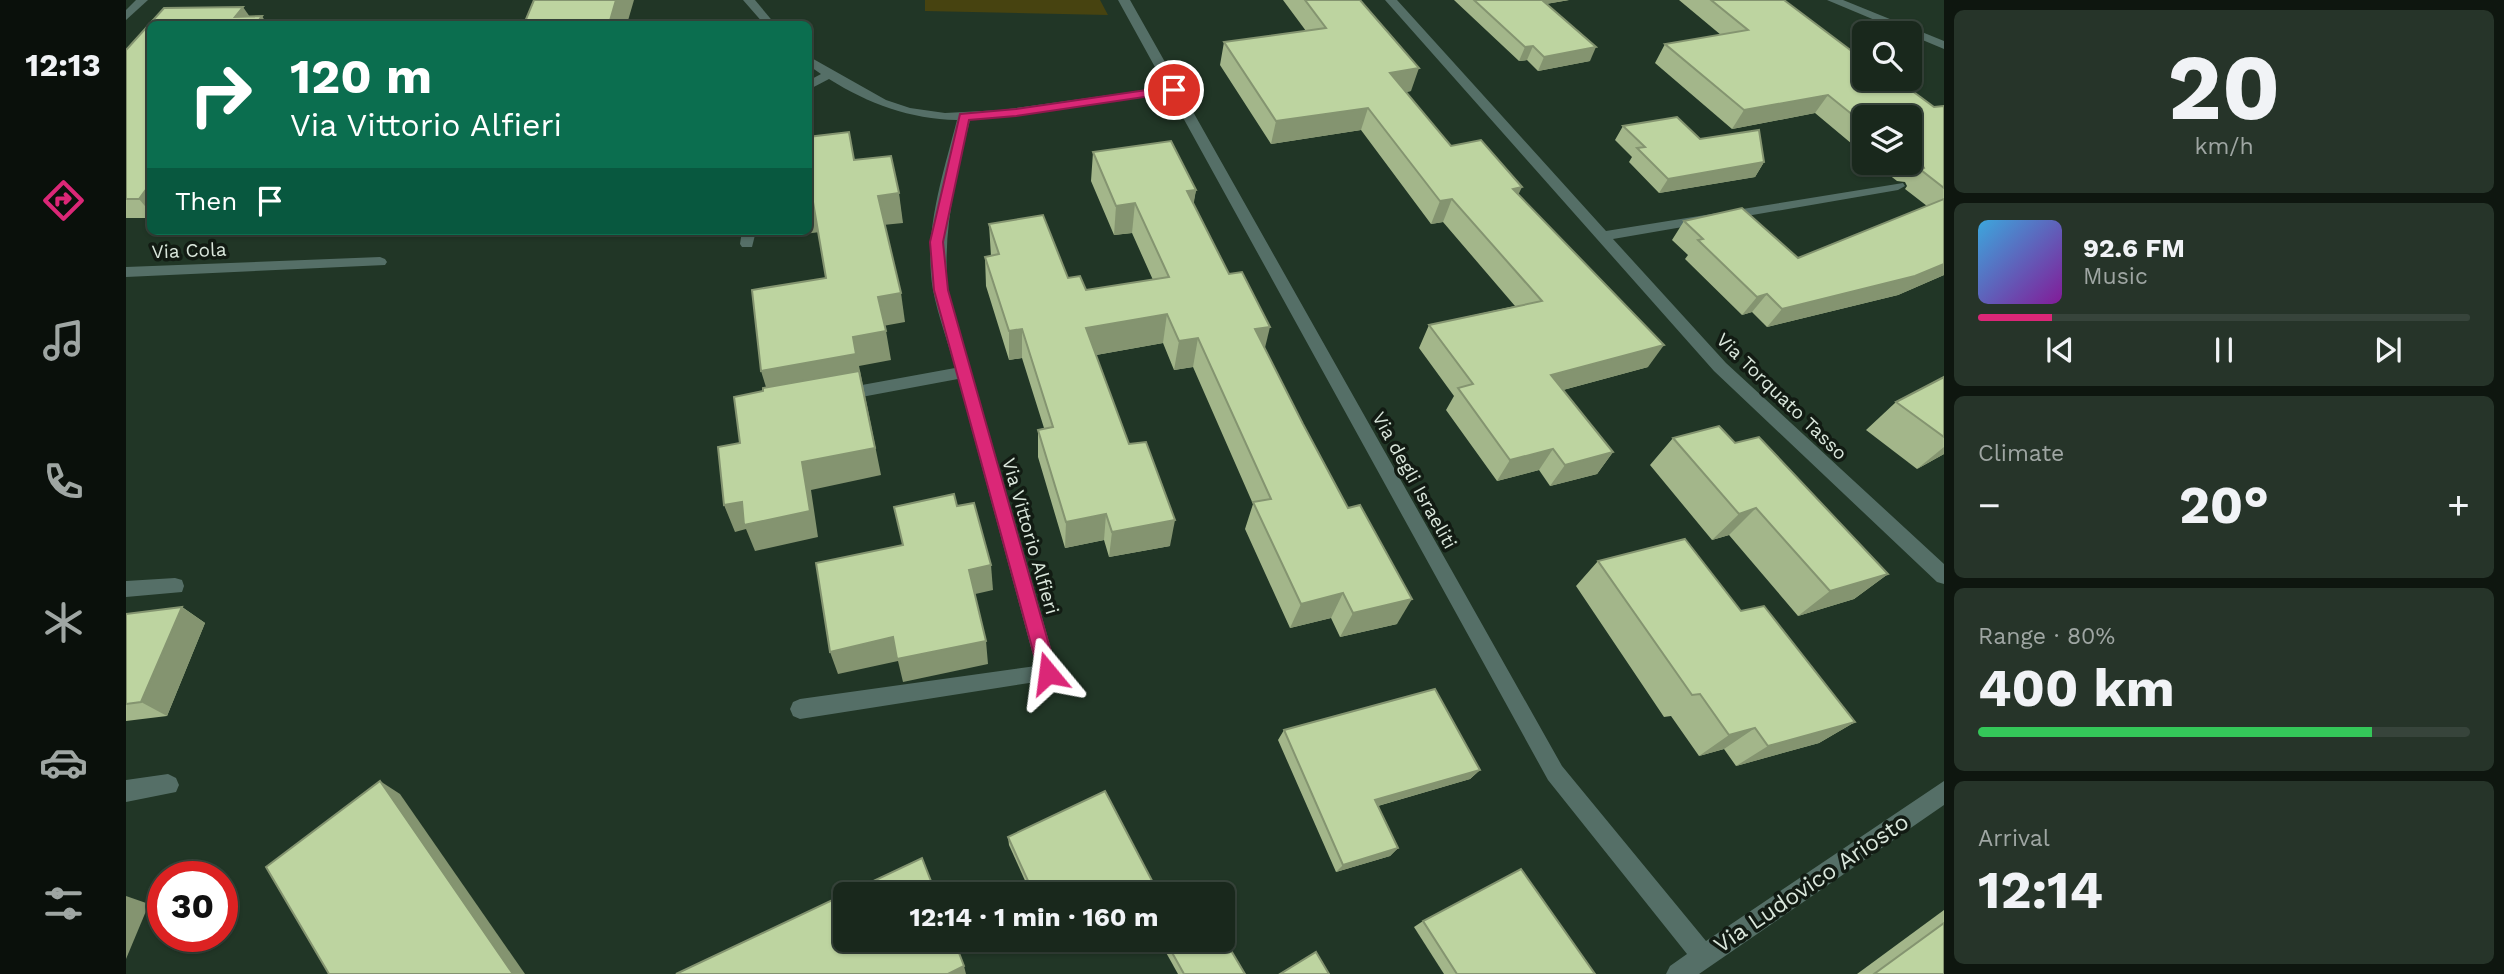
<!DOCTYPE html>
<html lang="en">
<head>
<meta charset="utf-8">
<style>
  :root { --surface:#19281c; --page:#263429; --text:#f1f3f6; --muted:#9fa6a3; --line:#37443b; --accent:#db2777 }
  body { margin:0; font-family:"Work Sans",sans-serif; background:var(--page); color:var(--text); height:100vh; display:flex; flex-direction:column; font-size:26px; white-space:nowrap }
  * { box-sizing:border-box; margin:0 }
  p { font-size:23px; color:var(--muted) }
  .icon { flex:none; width:38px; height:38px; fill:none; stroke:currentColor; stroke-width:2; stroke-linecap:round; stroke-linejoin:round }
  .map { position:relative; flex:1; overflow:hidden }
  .side { display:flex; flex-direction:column; gap:10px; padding:10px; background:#0e160f; width:560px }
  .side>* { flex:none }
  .hud { position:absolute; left:21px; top:21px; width:665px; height:214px; border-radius:10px; box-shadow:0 2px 5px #0004,0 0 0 2px var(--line); background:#0b6e4f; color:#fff; overflow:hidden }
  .tools { position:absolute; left:1726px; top:21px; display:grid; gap:14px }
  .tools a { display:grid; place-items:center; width:70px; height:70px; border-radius:10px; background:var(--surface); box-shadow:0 2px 5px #0004,0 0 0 2px var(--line); font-size:35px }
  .speed { position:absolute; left:21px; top:861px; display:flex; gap:14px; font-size:35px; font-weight:700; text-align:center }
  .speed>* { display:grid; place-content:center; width:91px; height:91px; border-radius:50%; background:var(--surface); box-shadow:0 2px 5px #0004,0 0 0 2px var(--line); line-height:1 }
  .speed .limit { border:10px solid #d22; background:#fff; color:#111 }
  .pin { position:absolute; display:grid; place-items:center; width:60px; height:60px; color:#fff; margin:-30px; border:4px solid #fff; border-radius:50%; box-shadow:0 2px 7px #0007 }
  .me { position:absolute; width:77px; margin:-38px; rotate:344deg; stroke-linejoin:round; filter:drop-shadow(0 0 5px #0008) }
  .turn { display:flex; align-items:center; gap:24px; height:147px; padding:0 28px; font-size:32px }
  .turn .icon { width:91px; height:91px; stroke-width:2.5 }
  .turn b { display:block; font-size:49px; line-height:60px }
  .then { display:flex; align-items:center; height:66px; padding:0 28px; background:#0003; gap:14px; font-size:26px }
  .big { font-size:52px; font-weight:700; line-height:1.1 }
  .side .tile { flex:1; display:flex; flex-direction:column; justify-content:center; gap:10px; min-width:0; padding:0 24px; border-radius:10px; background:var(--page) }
  .side .dial { align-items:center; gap:0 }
  .dial b { font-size:91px; line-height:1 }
  .song { display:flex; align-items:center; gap:21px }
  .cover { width:84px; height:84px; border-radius:10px; background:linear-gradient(135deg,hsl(200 70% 55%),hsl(290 70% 35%)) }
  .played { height:7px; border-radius:4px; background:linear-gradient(90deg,var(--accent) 15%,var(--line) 15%) }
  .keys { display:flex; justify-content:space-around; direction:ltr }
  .heat { display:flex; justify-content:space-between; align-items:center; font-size:38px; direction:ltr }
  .charge { height:10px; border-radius:5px; background:linear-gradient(90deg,#34c759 80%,var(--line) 0) }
  .trip { position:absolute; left:707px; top:882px; width:402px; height:70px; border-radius:10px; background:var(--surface); box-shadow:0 2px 5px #0004,0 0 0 2px var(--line); font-weight:700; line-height:70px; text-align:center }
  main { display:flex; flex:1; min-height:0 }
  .menu { display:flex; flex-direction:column; width:126px; justify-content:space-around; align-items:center; background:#0a100b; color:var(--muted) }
  .menu .icon { width:49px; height:49px }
  .menu .current { color:var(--accent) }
  .menu b { font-size:32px; color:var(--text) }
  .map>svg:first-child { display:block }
</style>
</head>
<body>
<main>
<nav class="menu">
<b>12:13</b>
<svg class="icon current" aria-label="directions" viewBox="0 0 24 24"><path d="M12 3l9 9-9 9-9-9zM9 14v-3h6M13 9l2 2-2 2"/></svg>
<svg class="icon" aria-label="music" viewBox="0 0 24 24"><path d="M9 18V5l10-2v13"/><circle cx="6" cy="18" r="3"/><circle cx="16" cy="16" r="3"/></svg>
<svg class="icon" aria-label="phone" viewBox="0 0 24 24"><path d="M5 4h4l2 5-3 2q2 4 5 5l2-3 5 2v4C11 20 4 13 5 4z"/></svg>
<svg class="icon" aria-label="climate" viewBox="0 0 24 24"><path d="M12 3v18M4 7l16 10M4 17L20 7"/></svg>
<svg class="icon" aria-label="car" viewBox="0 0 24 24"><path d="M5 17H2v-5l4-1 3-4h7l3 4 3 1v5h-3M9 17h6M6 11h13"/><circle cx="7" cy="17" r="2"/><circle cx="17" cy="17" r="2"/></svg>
<svg class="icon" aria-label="filters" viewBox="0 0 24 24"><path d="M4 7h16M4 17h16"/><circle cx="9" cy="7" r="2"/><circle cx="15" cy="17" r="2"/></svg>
</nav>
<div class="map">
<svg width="1818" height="974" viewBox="0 0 1818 974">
  <rect width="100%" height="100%" fill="#213626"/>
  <path fill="#474310" d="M799,0H974L982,15L799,11Z"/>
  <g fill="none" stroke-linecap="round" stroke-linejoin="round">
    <path fill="#556f67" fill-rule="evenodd" d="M254,257L259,259L261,262L259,265L0,277V267Z"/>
    <g fill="#556f67" fill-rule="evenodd">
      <path d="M10,0H22L0,20V10Z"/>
      <path d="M617,0H629L649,24H638Z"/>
      <path d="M992,0H1004L1436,766L1580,941L1818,781V805L1573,974H1540L1544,966L1561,954L1422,780L1044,94L844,120C830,177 816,231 822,290L932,673L929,679L674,719L667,716L664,709L667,702L674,699L910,666L832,379L714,401L706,395L714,389L829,368C822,342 812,316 807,290C797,233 817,175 831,120C784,119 743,104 703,79L682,90V81L695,74L682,65V56L760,100L784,108L819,113L875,110L1040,87Z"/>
      <path d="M1259,0H1271L1480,231L1777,183L1779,186L1772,190L1487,239L1600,363L1818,564V584L1811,582L1588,371Z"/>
      <path d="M1701,0H1717L1818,41V49Z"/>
      <path d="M616,231H630L626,247H616L614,244Z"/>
      <path d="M49,578L56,580L58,586L56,592L0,597V581Z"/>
      <path d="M42,774L50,778L53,785L50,792L0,802V780Z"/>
    </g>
  </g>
  <g fill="#a3b68a">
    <path d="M1157,0H1234L1285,91L1280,92L1325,146L1392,194L1522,367L1437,390L1487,452L1471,474L1424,486L1413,470L1371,481L1320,410L1328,396L1293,348L1303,325L1389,306L1317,222L1305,224L1235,130L1145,144L1094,65L1098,42L1180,31Z"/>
    <path d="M1328,0H1443L1420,4L1464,61L1412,71L1401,60L1393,61Z"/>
    <path d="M1553,0H1658L1731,55L1808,107L1818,106V275L1772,295L1641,327L1626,312L1616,315L1559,259L1562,255L1546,240L1558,221L1672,258L1801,206L1779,189L1781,186L1779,182L1771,181L1748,163H1783V117H1738V154L1689,113L1606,129L1529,63L1539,44L1595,35Z"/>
    <path d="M24,24V218H0V50Z"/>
    <path d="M1497,126L1574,139L1638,162L1629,177L1533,193L1503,162L1506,157L1489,140Z"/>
    <path d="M967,152L1070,190L1067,204L1139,348L1271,624L1214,637L1205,618L1164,628L1119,529L1127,504L1067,367L1048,370L1037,343L970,355L1003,444L1044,546L983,557L978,540L939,548L912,457V430L918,428L896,358L883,360L860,286L859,257L865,256L863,224L960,290L1027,280L1006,233L988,235L965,181Z"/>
    <path d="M1818,377V454L1791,469L1740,430L1770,402Z"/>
    <path d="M1547,438L1609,443L1762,574L1728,599L1672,616L1603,535L1586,540L1524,465Z"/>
    <path d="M1472,561L1615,611L1729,722L1693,743L1610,766L1598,749L1573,756L1545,716L1538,717L1450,586Z"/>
    <path d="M56,607L79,623L41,716L0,721V614Z"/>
    <path d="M1158,730L1354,770L1344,779L1252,806L1272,848L1264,856L1210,872L1152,740Z"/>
    <path d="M882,837L1033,894H905L883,845Z"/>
    <path d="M1818,910V974H1731Z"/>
    <path d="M1297,921L1469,974H1318L1288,927Z"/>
    <path d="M925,940H957L931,953Z"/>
    <path d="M1033,940H1097L1119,974H1052Z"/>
  </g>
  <g fill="#849470">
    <path d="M490,0H508L501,24H483Z"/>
    <path d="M1405,0H1443L1402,7Z"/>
    <path d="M117,7L129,24L109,17Z"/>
    <path d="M136,16L141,24H130Z"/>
    <path d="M1407,46L1401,60L1393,61L1399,47Z"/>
    <path d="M1470,47L1464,61L1412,71L1418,57Z"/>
    <path d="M1293,68L1285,91L1257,96L1264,73Z"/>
    <path d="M1702,95L1689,113L1606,129L1618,110Z"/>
    <path d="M1242,108L1235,130L1145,144L1150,121Z"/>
    <path d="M1638,162L1629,177L1533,193L1542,179Z"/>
    <path d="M24,184V212L13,199Z"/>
    <path d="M1396,187L1385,210L1387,189Z"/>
    <path d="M1070,190L1065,220L1061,191Z"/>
    <path d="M773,193L777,223L757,225L752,196Z"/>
    <path d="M1326,199L1317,222L1305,224L1314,201Z"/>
    <path d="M687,202L694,232L655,237L654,231H682V203Z"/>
    <path d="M1009,203L1006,233L988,235L990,206Z"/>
    <path d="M1818,264V275L1772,295L1641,327L1656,309Z"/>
    <path d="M775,293L779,322L757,326L752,297Z"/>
    <path d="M1641,294L1626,312L1616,315L1631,297Z"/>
    <path d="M1041,314L1037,343L959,357L960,328Z"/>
    <path d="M1144,327L1137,356L1129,329Z"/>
    <path d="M896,329V358L883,360V331Z"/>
    <path d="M760,331L765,360L733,366L755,475L685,490L692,537L629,551L620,529L609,532L598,505L644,400L635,371L727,337Z"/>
    <path d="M1072,338L1067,367L1048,370L1053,341Z"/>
    <path d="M1538,345L1522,367L1411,397L1425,375Z"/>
    <path d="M1818,447V454L1791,469Z"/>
    <path d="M1427,449L1413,470L1371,481L1384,460Z"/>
    <path d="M1487,452L1471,474L1424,486L1439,465Z"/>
    <path d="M1630,508L1603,535L1586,540L1613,514Z"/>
    <path d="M980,514L978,540L939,548L940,522Z"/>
    <path d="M1049,520L1044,546L983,557L986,532Z"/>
    <path d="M865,565L867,590L845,595L843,570Z"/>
    <path d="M1762,574L1728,599L1672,616L1704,591Z"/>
    <path d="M1217,593L1205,618L1164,628L1175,604Z"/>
    <path d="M1286,599L1271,624L1214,637L1227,613Z"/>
    <path d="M56,607L79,623L41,716L15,702Z"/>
    <path d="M767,637L860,641L862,664L777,682L772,661L712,674L704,652Z"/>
    <path d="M1729,722L1693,743L1610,766L1642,746Z"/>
    <path d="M1629,728L1598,749L1573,756L1603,735Z"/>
    <path d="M1354,770L1344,779L1241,809L1249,800Z"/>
    <path d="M254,781L274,794L399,974H387Z"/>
    <path d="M1272,848L1264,856L1210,872L1217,865Z"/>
    <path d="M0,896L23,904L0,959Z"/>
    <path d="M946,940H957L931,953L932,947Z"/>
    <path d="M838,966L840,974H822Z"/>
  </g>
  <g fill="#bdd4a0" stroke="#849470" stroke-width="2">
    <path d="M408,0H490L483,24H398Z"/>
    <path d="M1179,0H1234L1293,68L1264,73L1325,146L1355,140L1396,187L1387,189L1538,345L1425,375L1487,452L1439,465L1427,449L1384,460L1332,388L1347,384L1303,325L1416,301L1326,199L1314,201L1242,108L1150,121L1098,42L1200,28Z"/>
    <path d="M1348,0H1416L1470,47L1418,57L1407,46L1399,47Z"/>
    <path d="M1585,0H1658L1731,55H1738V79H1770L1808,107L1818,106V188L1795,170L1798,168L1795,163H1786L1783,160V117H1738V124L1702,95L1618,110L1539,44L1622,30Z"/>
    <path d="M117,7L109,17L136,16L130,24H24V184L13,199H0V50L38,8Z"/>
    <path d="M1551,117L1574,139L1633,130L1638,162L1542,179L1511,148L1519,147L1497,126Z"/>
    <path d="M723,132L728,160L765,156L773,193L752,196L775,293L752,297L760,331L727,337L730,354L635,371L626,290L700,278L687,202L682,203V137Z"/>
    <path d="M1045,141L1070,190L1061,191L1103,274L1116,272L1144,327L1129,329L1177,424L1222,508L1234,505L1286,599L1227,613L1217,593L1175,604L1127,502L1145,499L1072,338L1053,341L1041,314L960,328L1003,444L1020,442L1049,520L986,532L980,514L940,522L912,430L927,427L896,329L883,331L859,257L873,254L863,224L917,215L942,278L954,276L960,290L1043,277L1009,203L990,206L967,152Z"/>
    <path d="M1818,199V264L1789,276L1656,309L1641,294L1631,297L1572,240L1577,239L1558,221L1616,208L1672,258Z"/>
    <path d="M733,371L749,448L676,462L684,511L618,525L616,502L598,505L592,447L614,443L608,397L637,391V388Z"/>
    <path d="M1818,377V437L1770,402Z"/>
    <path d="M1593,426L1609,443L1633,437L1762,574L1704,591L1630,508L1613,514L1547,438Z"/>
    <path d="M828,494L831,506L848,503L865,565L843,570L860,641L771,659L767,637L704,652L690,563L777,545L768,507Z"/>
    <path d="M1559,539L1615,611L1638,606L1729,722L1642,746L1629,728L1603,735L1574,694L1566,695L1472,561Z"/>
    <path d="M56,607L15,702L0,704V614Z"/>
    <path d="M1309,689L1354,770L1249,800L1272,848L1217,865L1158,730Z"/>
    <path d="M254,781L387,974H203L140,867Z"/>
    <path d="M979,791L1033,894H908L882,837Z"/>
    <path d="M796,858L810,894H720Z"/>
    <path d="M1395,869L1469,974H1331L1297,921Z"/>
    <path d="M719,894V940H828L838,966L822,974H550Z"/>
    <path d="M1818,923V974H1748Z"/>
    <path d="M1097,937L1119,974H1058L1039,940H1097Z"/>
    <path d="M928,940H946L932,947Z"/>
    <path d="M1190,952L1203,974H1154Z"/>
  </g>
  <path fill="#db2777" stroke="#8e194d" stroke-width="2" d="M1048,86L1052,87V92L890,116L843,120L817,242L822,290L931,673L928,679L922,681L915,679L913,673L808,290L804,242L834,114L890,109Z"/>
  <g text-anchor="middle" stroke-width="7" stroke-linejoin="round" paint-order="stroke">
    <g font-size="19" fill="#dae7dc" stroke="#121b13">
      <text transform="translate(63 250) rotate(-2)" y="7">Via Cola</text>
      <text transform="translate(1656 396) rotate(44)" y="7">Via Torquato Tasso</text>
      <text transform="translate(1289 480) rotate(61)" y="7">Via degli Israeliti</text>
      <text transform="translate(905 536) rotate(74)" y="7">Via Vittorio Alfieri</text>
    </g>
    <g font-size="23" fill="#dae7dc" stroke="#121b13">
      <text transform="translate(1685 883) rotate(-34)" y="8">Via Ludovico Ariosto</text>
    </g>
  </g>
</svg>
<div class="tools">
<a><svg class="icon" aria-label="search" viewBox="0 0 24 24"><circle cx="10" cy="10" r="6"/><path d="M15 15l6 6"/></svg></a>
<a><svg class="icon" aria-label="layers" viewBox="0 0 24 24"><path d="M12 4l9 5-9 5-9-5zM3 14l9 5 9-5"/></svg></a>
</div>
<div class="speed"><div class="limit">30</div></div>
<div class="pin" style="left:1048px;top:90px;background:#d93025"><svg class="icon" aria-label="arrive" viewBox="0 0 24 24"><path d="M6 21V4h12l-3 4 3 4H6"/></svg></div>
<svg class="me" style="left:922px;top:673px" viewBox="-20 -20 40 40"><path d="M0-17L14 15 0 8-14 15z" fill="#db2777" stroke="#fff" stroke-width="4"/></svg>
<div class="trip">12:14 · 1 min · 160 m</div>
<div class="hud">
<div class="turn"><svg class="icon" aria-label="right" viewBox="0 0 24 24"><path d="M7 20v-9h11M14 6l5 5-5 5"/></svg><div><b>120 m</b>Via Vittorio Alfieri</div></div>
<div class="then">Then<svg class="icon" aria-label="arrive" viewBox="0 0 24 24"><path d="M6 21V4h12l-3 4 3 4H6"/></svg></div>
</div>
</div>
<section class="side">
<div class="tile dial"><b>20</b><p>km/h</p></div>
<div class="tile">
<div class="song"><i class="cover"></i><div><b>92.6 FM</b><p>Music</p></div></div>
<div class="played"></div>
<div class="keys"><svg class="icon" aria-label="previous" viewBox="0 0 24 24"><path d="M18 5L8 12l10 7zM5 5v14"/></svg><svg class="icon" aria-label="pause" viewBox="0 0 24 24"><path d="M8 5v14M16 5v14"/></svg><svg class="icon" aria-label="next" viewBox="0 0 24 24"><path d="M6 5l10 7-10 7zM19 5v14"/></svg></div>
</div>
<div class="tile"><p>Climate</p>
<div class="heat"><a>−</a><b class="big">20°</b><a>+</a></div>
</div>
<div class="tile"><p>Range · 80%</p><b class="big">400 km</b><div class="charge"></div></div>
<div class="tile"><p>Arrival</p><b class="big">12:14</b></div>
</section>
</main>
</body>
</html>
